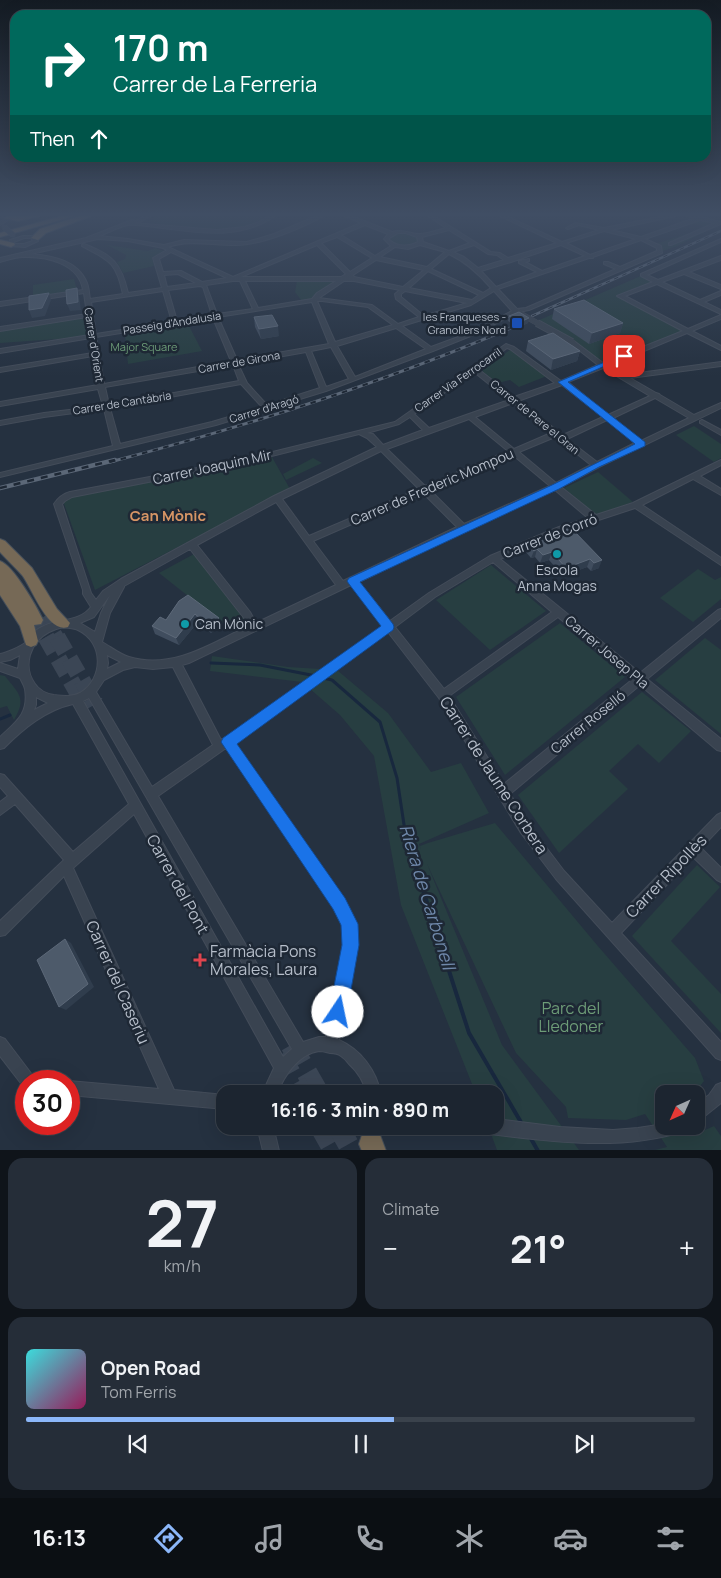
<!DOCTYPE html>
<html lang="en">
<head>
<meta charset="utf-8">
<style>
  :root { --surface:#1c2530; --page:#252d38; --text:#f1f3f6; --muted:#a0a5ab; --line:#3a424c; --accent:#8cb7f9 }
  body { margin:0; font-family:Manrope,sans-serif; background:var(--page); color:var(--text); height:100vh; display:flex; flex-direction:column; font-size:19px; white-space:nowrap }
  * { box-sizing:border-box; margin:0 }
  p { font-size:16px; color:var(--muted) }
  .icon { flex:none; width:28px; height:28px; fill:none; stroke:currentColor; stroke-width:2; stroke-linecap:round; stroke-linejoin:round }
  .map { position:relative; height:1150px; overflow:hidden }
  .side { display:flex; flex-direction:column; gap:8px; padding:8px; background:#0f141a; flex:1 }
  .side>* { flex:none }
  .banner { position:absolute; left:10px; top:10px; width:701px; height:152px; border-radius:15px; box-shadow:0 5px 20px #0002,0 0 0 1px var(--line); background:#00695c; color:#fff; overflow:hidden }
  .needle { width:32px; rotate:225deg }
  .controls { position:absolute; left:655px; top:1085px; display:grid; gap:10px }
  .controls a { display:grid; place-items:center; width:50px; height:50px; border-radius:10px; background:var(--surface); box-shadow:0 5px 20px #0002,0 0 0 1px var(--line); font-size:25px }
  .speed { position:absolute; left:15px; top:1070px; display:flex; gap:10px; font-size:25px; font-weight:700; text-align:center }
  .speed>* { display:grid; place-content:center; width:65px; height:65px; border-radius:50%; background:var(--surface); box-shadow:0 5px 20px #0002,0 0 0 1px var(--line); line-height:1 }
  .speed .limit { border:8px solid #d22; background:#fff; color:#111 }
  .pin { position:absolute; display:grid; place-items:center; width:42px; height:42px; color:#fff; margin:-21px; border-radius:10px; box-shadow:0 2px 8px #0006 }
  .me { position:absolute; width:55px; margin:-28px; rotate:11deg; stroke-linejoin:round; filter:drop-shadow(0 0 4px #0008) }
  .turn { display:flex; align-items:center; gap:18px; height:105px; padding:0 20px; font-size:22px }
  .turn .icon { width:65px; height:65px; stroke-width:2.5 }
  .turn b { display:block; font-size:35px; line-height:42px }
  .then { display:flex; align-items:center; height:48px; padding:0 20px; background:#0003; gap:10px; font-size:19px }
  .big { font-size:38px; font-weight:700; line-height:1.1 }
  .side .card { flex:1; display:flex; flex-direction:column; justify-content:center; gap:8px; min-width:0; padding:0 18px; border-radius:15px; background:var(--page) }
  .side .dial { align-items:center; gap:0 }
  .dial b { font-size:65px; line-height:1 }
  .song { display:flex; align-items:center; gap:15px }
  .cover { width:60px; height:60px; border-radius:8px; background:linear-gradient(135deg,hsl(180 70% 55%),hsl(330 70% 35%)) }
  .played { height:5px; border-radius:2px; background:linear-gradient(90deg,var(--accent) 55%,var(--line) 55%) }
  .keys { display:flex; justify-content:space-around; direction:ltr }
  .heat { display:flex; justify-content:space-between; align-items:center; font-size:28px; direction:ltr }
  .side .tiles { flex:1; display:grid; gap:8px; grid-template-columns:1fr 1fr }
  .card:last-child { grid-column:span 2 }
  .trip { position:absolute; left:216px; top:1085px; width:288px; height:50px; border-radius:15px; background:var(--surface); box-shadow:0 5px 20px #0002,0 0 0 1px var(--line); font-weight:700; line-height:50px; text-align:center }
  .tab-bar { display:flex; height:80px; justify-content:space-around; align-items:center; background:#0b0f13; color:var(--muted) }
  .tab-bar .icon { width:35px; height:35px }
  .tab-bar .active { color:var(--accent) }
  .tab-bar b { font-size:22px; color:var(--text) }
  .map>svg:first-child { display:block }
</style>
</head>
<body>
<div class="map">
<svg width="721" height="1151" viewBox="0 0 721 1151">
  <rect width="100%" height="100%" fill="#253140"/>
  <g fill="#273e41">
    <path d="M159,215H268C234,240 187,228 149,222Z"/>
    <path d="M702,220L720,224L677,246L660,252L655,244L699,230L702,226L692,223Z"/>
    <path d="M396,233L410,234L418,237L419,243C410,248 393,249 386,240Z"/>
    <path d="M107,245L148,251L155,248L164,251L152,258L154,266L123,273L117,262L125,259L126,255Z"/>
    <path d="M643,275L659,282L621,295L687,331L602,365L572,342L537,321Z"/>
    <path d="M74,279L77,290L33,297V285Z"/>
    <path d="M338,279L314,300H301L295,292L297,281Z"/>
    <path d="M84,318L87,337L0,343V330Z"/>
    <path d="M189,326L202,351L128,364L125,335Z"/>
    <path d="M511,349L547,376L519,387L510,380L498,383L482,371Z"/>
    <path d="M694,426L721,444V458L714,462L676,435Z"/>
    <path d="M272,457L290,489L95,590L63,501L71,497Z"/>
    <path d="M313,458L322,463L286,480L283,474Z"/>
    <path d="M598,472L633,502L596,515L564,488Z"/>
    <path d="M194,554L246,622L231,630L159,573Z"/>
    <path d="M491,565L546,611L490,650L436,600Z"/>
    <path d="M698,569L715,580L721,577V599L693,622L660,598Z"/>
    <path d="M560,623L625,677L505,775L456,697Z"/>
    <path d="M705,638L721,650V734L655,680Z"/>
    <path d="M212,656L288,667L337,670L388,713L431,772L461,763L489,813L419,844L421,850L420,846L428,843L495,823L597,945L695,1058L704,1081L694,1094H664V1126H691L696,1134L714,1126L721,1136V1150H655L667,1147L645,1114L626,1120L568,1118L566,1107L516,1053L427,864L502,1045L579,1150H497L488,1126H495V1094H476L401,905L374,756L340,715L302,682L210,671Z"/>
    <path d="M0,675L5,676C19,694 27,698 14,720L7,706L0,708Z"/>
    <path d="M642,692L691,731L659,763L638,744L609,771L628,789L559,853L518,795Z"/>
    <path d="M697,865L720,887L671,941L721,994V1033L632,936Z"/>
  </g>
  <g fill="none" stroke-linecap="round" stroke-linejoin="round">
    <g stroke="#18283e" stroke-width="3">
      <path d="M211,663L260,665L316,676"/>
      <path d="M323,678L332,680L380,722L397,778L406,838L414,863"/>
      <path d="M0,719L10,715"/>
    </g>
    <g stroke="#18283e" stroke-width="4">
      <path d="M414,862L469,1033L522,1124"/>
      <path d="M530,1137L538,1151"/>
    </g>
    <g stroke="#3b4655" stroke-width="13" stroke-dasharray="13 7" stroke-linecap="butt">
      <path d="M45,616L58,638"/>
      <path d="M36,620L46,638"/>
    </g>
    <g stroke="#3b4655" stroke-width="17" stroke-dasharray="17 8" stroke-linecap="butt">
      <path d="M46,637L87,709"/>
      <path d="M57,637L95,703"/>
    </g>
    <g stroke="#3b4655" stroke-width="21" stroke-dasharray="21 11" stroke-linecap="butt">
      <path d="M291,1045L319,1094"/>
      <path d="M280,1055L302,1094"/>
      <path d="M320,1126L334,1151"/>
      <path d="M338,1126L352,1151"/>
    </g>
    <defs>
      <g id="minor">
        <path d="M0,215L8,216L10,219L0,225V222L5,219L0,217Z"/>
        <path d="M146,215H152L140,222L133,223L217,230L245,227L259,222L270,215H276C243,240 200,233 162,228C155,227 133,224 128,225C118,227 108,233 99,236L128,239L164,245L184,240L247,242L274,234L319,215H325C303,228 263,244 238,245C214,246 191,239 168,247L233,277L361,223L343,215H349L392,232C404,228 411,235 421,234C429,233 438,230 446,228L427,215H432L491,252L500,253L508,258L557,243L498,215H504L562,242L599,230L579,225L568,229L566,228L575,223L604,228L670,215H680L611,230L641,237L695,218L684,215H693L721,222V224L671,245H669V243L715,223L700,220L645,239L661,246L662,253L529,310L518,312L473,335L433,351L326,391L216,425L0,477V473L113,446L104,409L44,417L0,425V421L44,413L103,406L98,389L0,406V402L98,385L93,356L0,372V368L93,353L91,338L0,353V349L90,335L87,317L0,331V327L87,314L84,293L0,306V302L83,290C79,263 46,256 23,257C16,257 7,260 0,262V258L86,238L132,220L136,221ZM365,225L388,234L384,239L391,246L375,256L341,235ZM449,230L470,243L449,251L423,242L422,237ZM604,231L636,239L590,255L566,243ZM398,233H406L417,237L418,242C408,247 397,247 388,239ZM337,237L372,258L350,272L321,243ZM98,239L128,241L163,248L167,250L153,258L162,288L128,293C121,263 113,255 84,244L82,245V246C110,261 116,262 123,294L90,299C89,294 89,288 87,283C78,260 52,256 31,254ZM641,240L657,248V251L620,267L608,262H604V264L616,269L526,308L517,309L498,289L589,258H593V257ZM317,245L346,274L341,277H241ZM420,245L445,252L427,267L380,257L395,247L408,249ZM474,245L488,254L497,255L504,260L478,268L464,257L453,252ZM561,245L585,256L542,271L525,262L529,261V259L519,261V263L537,272L496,287L481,271L511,262ZM171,252L227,278L202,282L181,271L163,272L159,259ZM449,254C466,262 479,274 491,288L483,293L431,269ZM376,260L424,270L403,287L354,277L353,275ZM428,271L479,295L472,300L409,288ZM178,274L196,283L167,287L164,275ZM233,281H240L253,309L217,314L206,285ZM245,281H336L317,293L312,299L258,308ZM344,281H354L400,290L395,294L396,299L419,317L398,324L372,305L319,298ZM200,286L203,287L212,315L177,321L168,290ZM163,291L172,322L96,334L91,302ZM405,291L467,303L424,316L401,297V294ZM494,291L512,311L469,333L431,347L402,326L471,305ZM317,301H322L368,307L393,325L335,342ZM312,302L329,344L237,360L218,317ZM213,318L231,361L104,384L96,337ZM396,328L426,349L355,377L337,346ZM331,347L349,379L326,387L311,351ZM306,352L320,388L267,405L247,383L238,364ZM233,365L239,381L109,405L105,387ZM241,384L262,407L212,422L120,444L110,408Z"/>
        <path d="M23,236H34L38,241L25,247L9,246L10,240ZM24,238H31L33,241L24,244H14V242Z"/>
        <path d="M721,239V242L647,275L658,280L721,256V260L689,272L721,285V289L684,274L662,282L700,300L721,291V295L704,302L721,310V314L657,284L625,296L688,329L721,315V319L692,331L721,346V350L687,333L608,366L624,375L721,362V366L630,378L656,393L659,394L660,395L694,415L721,403V408L599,467L561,487L596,515L633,503L721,460V465L700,476L721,489V495L693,479L642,505L721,558V565L635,508L565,531L500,559L640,673L718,610L721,609V618L647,679L721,739V751L717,750L640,685L510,794L529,825L564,871L612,923L717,815L721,813V827L701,848L721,868V882L717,880L693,857L621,933L721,1042V1060L716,1058L556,879L521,833L439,698L388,632L235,743L343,899L355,924L357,945L339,1040C361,1050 376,1070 381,1094H367C364,1082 358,1072 349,1064C347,1061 344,1058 341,1056C337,1053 334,1053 330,1053C326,1052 323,1051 319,1051C298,1054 284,1076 277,1094H262L274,1068L134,814L73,868L174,1090L225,1095V1109L69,1095V1081H68H69L159,1089L64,876L5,935L0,936V921L64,860L15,804L0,815V802L8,796L0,787V774L4,775L73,852L129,804L73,704C46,710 24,728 4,748L0,749V737C16,722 29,714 25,689C24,685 22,682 20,678L0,671V663L18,669L20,655L10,660L0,662V654C6,653 20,647 25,643C26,642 28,638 29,637C32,633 38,629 42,627C57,618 79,623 91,607L83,594V590L54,504C58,498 63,494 70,492L240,460L395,422L506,344L514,347L561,381L598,365L570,343V341H574L603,363L683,331L617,296L653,282L641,276V274ZM507,348L510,349L555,383L514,397L478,369ZM603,368L650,396L608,415L568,382ZM474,372L509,400L429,428L414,414ZM562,385L603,417L563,435L518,401ZM655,398L689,418L641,441L613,418ZM513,403L551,433L514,449L475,417ZM410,417L423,430L383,445L373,434L367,433L399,424ZM469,419L508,451L425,486L387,449ZM607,420L635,443L597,462L567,439ZM359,434L367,438L377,447L274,496L121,579L103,591L96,600L91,593L62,504L65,501L72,497L240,464ZM555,437L558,441H561L591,465L556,483L519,452ZM381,451L419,489L309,536L282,499ZM513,455L550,486L464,524L430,490ZM555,490L588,518L559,527L490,556L429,593L390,621L359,582L466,530ZM423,493L457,527L343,581L313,541ZM276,502L336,585L256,623L250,612L197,545ZM190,549L244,618L248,626C211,644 172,670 129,657C119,654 111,647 102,642L110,613L124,587V586ZM493,562L552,612L444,689L395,627L435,597ZM351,585L383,626L232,734L221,740L182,665L189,663ZM110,595L101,613L95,632L80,623L94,617ZM558,617L633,679L504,784L449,696ZM63,627C68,628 74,628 78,630C104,642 104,679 80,693C72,697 63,696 54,695C47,694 39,690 35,684C22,666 30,642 49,632C53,630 59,628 63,627ZM107,655L121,662L107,669L108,663ZM135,667L153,669L173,667L213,745L152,787L96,692L104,680L123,670ZM36,697L48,703L34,710L36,705ZM89,698L292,1049L283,1057L83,701ZM226,748L335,907L343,925V945L326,1037H319L303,1042L158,796Z"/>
        <path d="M702,420L721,430V435L700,423V421Z"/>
        <path d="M0,1037L5,1039L33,1076L35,1081H26V1088L23,1086L0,1056Z"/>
        <path d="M721,1083V1103L701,1119L696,1121V1104L709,1095L716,1085Z"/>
        <path d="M495,1119L560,1127L613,1130L638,1128L664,1124V1126H686L684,1131C624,1151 553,1142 490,1134L485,1131L483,1126H495Z"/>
        <path d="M257,1126H273L279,1151H263Z"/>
        <path d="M367,1126H383L376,1148L371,1151L366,1148L363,1143Z"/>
      </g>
      <g id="highway">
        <path d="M28,215H44L18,221L3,218L7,216Z"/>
        <path d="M66,215H78L0,237V233Z"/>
        <path d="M83,215H94L46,233L38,240L31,238L40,229Z"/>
        <path d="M0,240L14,243L15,245L11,247L0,244Z"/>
        <path d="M0,539L5,541L32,568L57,609L70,623L68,627C48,634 32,588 22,575C15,567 7,560 0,552Z"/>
        <path d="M0,561C13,565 37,607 43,620L41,624L34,625L38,641L36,645L31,647L26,645L20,626L0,595Z"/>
        <path d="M371,1132L380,1135L386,1151H362L359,1144L362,1135Z"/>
      </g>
    </defs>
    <use href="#minor" stroke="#434c59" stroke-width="2"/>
    <use href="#highway" stroke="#444e5a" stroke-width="2"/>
    <use href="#minor" fill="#394350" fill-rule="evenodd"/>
    <use href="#highway" fill="#766956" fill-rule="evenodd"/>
    <defs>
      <path id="rail-far2" d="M532,316L721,231"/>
      <path id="rail-far1" d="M110,462C248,426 382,383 513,327"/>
      <path id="rail" d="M0,488L115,460"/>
    </defs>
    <use href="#rail-far2" stroke="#5b6777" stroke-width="2.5"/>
    <use href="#rail-far1" stroke="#5b6777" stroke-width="3"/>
    <use href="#rail" stroke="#5b6777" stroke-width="4.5"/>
    <use href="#rail-far2" stroke="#1e2835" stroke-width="1" stroke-dasharray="4.5" stroke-linecap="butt"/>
    <use href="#rail-far1" stroke="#1e2835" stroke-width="2" stroke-dasharray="5.5" stroke-linecap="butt"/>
    <use href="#rail" stroke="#1e2835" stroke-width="2.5" stroke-dasharray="7" stroke-linecap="butt"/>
    <defs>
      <g id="minor-bridge-far1">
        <path d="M4,227L13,235"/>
        <path d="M516,311L539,324"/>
      </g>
      <path id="minor-bridge" d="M537,323L572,342"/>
    </defs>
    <use href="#minor-bridge-far1" stroke="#434c59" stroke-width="6" stroke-linecap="butt"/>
    <use href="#minor-bridge" stroke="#434c59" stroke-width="8" stroke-linecap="butt"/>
    <use href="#minor-bridge-far1" stroke="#394350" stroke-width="5"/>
    <use href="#minor-bridge" stroke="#394350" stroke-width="6"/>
  </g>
  <g fill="#404d5e">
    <path d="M554,309L623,323L620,333L589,344L552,319Z"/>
    <path d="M509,316L529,318L528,323L519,327L508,321Z"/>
    <path d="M254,317L279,336L261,339L255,327Z"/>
    <path d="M528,341L580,351L577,361L551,370L526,351Z"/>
    <path d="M571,528L599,568L591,571L587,567L563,576L549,560L540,563L535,557L531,558L525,551L527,543Z"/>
    <path d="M179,601L221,626L211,633L198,622L179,645L155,634L152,626L166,620Z"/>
  </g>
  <g fill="#303d4d">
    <path d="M77,288L79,296L81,310L70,311L67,304Z"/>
    <path d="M49,293L51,300L45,316L32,318L29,310Z"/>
    <path d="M529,318L528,323L519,327L520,322Z"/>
    <path d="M623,323L620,333L589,344L592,333Z"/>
    <path d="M278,326L279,336L261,339L259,329Z"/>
    <path d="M580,351L577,361L551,370L553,359Z"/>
    <path d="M537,549L535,557L531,558L534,551Z"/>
    <path d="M552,552L549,560L540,563L543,555Z"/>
    <path d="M590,559L587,567L563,576L566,568Z"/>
    <path d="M602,560L599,568L591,571L594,563Z"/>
    <path d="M195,614L198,622L179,645L176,638Z"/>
    <path d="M219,618L221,626L211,633L209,626Z"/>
    <path d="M65,939L71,943L94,987L66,1010L59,1007Z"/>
  </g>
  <g fill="#4d5a6a" stroke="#5d6979">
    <path d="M77,288L78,302L67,304L66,290Z"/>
    <path d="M49,293L42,308L29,310V296Z"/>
    <path d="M584,300L623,323L592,333L554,309Z"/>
    <path d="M519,312L529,318L520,322L509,316Z"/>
    <path d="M272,315L278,326L259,329L254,317Z"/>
    <path d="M553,333L580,351L553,359L528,341Z"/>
    <path d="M571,528L602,560L594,563L590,559L566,568L552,552L543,555L537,549L534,551L527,543Z"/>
    <path d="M188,595L219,618L209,626L195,614L176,638L152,626L160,617L166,620L179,601Z"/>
    <path d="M65,939L88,984L59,1007L37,960Z"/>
  </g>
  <linearGradient id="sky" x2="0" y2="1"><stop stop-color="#141b23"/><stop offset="0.57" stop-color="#404e64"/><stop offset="1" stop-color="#404e64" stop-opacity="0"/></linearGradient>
  <rect width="721" height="376" fill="url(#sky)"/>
  <path fill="#1a73e8" stroke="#114b97" d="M621,355L628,356L568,382L645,442V446L599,467L559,489L360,582L393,624L394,627L393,630L237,744L345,898L358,924L359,945L347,1012L344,1018L338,1021L331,1018L329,1012L342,945L341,925L333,909L221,742L223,738L381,626L349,584L347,581L349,578L552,485L635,444L558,382Z"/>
  <rect fill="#1a4fb4" stroke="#1e2835" stroke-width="2" x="511" y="317" width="12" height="12" rx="2.5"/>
  <g fill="#0f9aa8" stroke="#1e2835" stroke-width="2">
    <circle cx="557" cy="554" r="5"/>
    <circle cx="185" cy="624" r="5"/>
  </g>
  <path fill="#e0444e" stroke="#1e2835" stroke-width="2" d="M197.5 952.5h5v5h5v5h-5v5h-5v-5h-5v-5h5z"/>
  <g text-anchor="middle" stroke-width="5" stroke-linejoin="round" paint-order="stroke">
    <g font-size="11" fill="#b6beca" stroke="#1e2835" text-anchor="end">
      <text x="506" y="321">les Franqueses -<tspan x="506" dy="13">Granollers Nord</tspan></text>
    </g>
    <g font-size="11" fill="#b6beca" stroke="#1e2835">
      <text transform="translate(172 323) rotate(-9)" y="4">Passeig d'Andalusia</text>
      <text transform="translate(94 345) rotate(81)" y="4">Carrer d'Orient</text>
      <text transform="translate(239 362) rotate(-10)" y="4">Carrer de Girona</text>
      <text transform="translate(458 380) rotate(-35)" y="4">Carrer Via Ferrocarril</text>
      <text transform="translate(122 403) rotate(-9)" y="4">Carrer de Cantàbria</text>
      <text transform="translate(264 409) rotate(-17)" y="4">Carrer d'Aragó</text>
      <text transform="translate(535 417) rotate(39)" y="4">Carrer de Pere el Gran</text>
    </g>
    <g font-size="11" fill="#6d9c77" stroke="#1e2835">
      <text x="144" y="351">Major Square</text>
    </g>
    <g font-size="14" fill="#b6beca" stroke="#1e2835">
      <text transform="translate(212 467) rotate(-12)" y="5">Carrer Joaquim Mir</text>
      <text transform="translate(432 487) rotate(-23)" y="5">Carrer de Frederic Mompou</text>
      <text transform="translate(550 536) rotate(-21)" y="5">Carrer de Corró</text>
      <text transform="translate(607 652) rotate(40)" y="5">Carrer Josep Pla</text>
      <text transform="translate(588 722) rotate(-39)" y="5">Carrer Roselló</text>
    </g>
    <g font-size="14" fill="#b6beca" stroke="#1e2835">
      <text x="557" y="575">Escola<tspan x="557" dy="16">Anna Mogas</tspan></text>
      <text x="195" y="629" text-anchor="start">Can Mònic</text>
    </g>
    <g font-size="15" font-weight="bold" fill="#d69565" stroke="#1e2835">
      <text x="168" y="521">Can Mònic</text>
    </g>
    <g font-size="16" fill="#b6beca" stroke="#1e2835">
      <text transform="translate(494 775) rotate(57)" y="6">Carrer de Jaume Corbera</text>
      <text transform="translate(666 876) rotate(-46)" y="6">Carrer Ripollès</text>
      <text transform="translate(178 884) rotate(61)" y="6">Carrer del Pont</text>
      <text transform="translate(118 982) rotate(66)" y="6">Carrer del Caseriu</text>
    </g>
    <g font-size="16" fill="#b6beca" stroke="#1e2835" text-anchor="start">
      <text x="210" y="957">Farmàcia Pons<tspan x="210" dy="18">Morales, Laura</tspan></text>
    </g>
    <g font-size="16" fill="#6d9c77" stroke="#1e2835">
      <text x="571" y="1014">Parc del<tspan x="571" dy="18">Lledoner</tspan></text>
    </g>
    <g font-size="18" font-style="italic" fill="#6f88aa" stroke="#1e2835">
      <text transform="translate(427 897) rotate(73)" y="6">Riera de Carbonell</text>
    </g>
  </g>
</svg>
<div class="controls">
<a><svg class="needle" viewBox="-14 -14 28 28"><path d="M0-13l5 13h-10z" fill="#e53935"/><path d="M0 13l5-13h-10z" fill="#a0a5ab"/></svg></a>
</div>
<div class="speed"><div class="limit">30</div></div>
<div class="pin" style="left:624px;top:356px;background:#d93025"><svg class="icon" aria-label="arrive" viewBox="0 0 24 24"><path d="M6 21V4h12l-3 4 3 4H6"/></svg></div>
<svg class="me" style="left:338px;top:1012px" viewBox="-20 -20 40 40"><circle r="19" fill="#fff"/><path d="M0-13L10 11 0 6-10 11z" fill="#1a73e8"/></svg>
<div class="trip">16:16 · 3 min · 890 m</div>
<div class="banner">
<div class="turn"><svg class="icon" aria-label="right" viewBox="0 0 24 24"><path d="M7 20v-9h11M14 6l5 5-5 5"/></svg><div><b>170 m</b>Carrer de La Ferreria</div></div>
<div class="then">Then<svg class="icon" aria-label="ahead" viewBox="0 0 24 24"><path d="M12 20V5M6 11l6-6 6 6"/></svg></div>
</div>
</div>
<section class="side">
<div class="tiles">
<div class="card dial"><b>27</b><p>km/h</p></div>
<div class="card"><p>Climate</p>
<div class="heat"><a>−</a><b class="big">21°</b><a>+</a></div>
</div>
<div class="card">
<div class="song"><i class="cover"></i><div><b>Open Road</b><p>Tom Ferris</p></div></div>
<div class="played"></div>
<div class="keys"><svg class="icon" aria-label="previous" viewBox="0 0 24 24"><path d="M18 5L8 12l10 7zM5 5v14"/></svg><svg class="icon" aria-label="pause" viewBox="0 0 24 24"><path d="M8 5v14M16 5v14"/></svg><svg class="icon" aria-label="next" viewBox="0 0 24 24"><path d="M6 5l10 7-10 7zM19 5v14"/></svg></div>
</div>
</div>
</section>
<nav class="tab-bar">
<b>16:13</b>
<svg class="icon active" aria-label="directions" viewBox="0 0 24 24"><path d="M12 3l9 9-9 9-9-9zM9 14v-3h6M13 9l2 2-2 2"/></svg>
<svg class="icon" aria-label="music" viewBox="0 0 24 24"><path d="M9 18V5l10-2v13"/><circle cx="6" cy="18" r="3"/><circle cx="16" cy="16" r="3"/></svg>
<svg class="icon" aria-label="phone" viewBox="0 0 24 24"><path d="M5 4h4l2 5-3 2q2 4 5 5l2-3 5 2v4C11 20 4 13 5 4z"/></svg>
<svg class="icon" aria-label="climate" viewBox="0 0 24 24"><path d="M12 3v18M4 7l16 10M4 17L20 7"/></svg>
<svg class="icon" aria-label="car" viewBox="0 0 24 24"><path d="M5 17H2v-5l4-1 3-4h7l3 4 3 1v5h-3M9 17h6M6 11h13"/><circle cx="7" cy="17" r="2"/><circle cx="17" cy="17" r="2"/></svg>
<svg class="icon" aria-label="filters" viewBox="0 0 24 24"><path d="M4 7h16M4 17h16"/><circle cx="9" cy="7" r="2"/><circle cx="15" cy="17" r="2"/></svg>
</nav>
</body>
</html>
